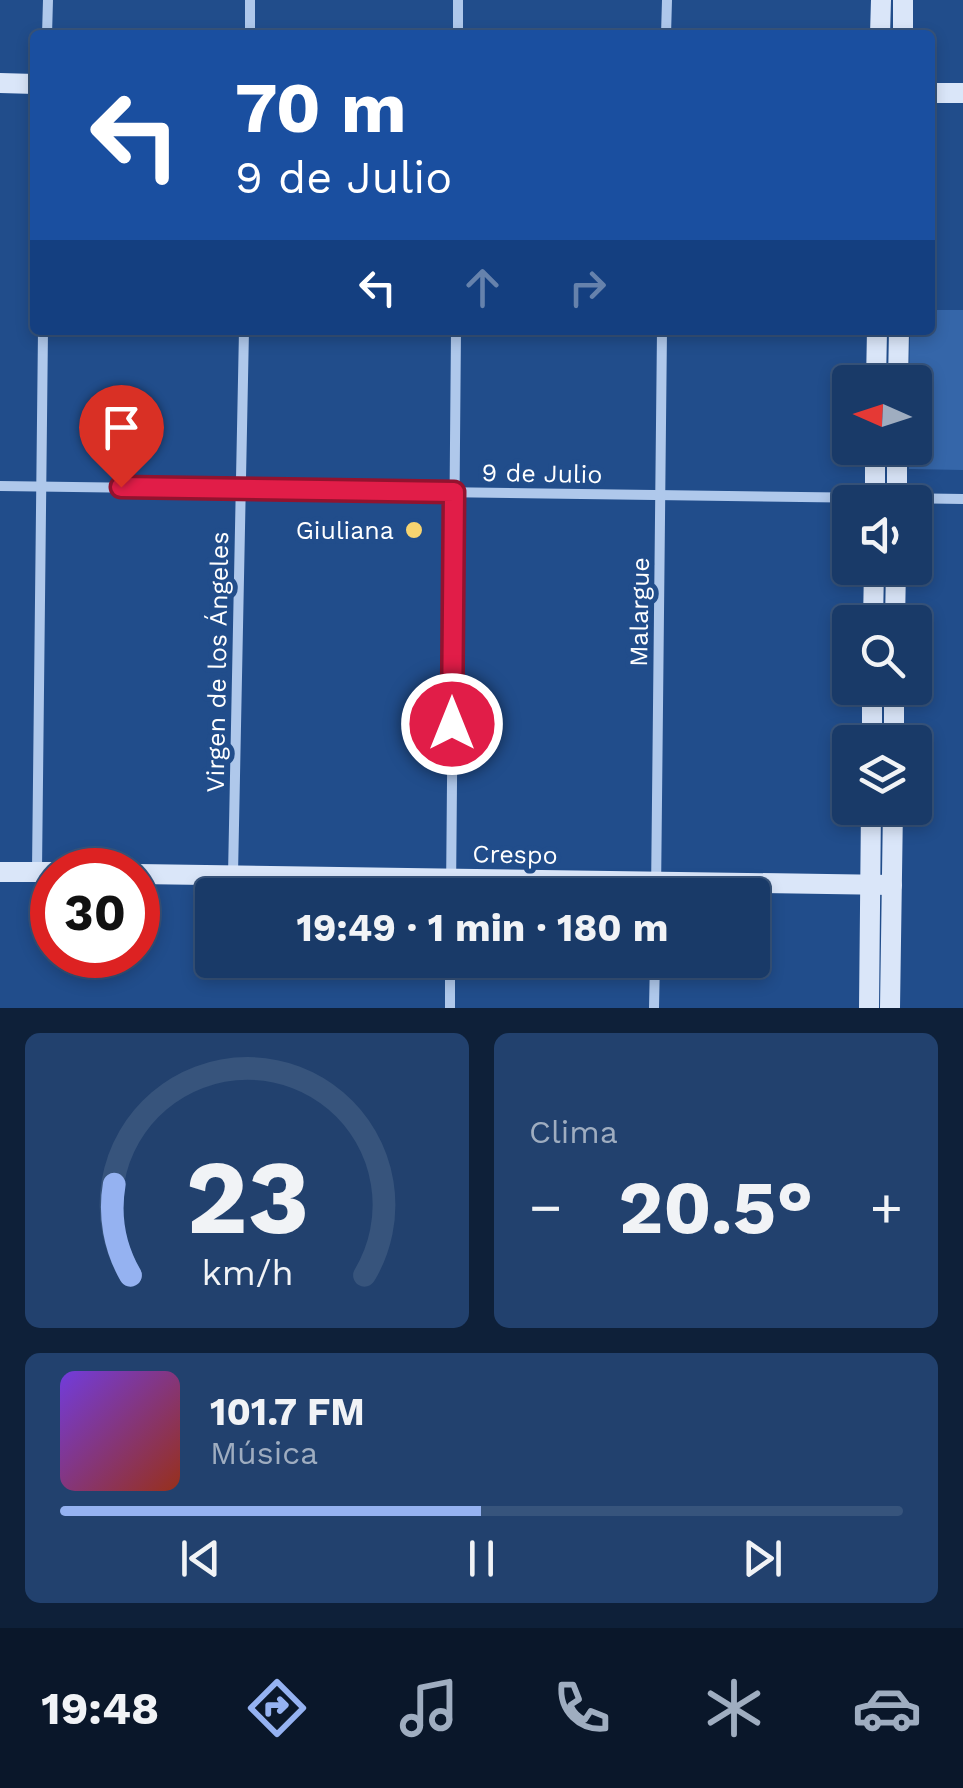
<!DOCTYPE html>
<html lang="es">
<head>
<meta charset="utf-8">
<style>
  :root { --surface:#193a68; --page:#22416e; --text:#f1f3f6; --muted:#9fadc0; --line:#37547c; --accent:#95b2f1 }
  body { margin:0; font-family:"Work Sans",sans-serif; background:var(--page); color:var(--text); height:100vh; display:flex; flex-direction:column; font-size:38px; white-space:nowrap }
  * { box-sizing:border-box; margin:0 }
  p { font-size:32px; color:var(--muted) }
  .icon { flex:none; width:55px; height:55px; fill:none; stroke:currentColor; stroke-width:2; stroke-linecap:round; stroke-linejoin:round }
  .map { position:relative; height:1008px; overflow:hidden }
  .side { display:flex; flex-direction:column; gap:25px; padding:25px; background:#0e2039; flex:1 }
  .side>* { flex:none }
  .guide { position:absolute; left:30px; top:30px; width:905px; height:305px; border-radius:10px; box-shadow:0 5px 15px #0003,0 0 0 2px var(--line); background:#1a4fa0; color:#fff; overflow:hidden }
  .needle { width:65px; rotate:273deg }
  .tools { position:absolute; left:832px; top:365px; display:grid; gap:20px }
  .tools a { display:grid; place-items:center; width:100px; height:100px; border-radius:10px; background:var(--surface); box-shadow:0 5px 15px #0003,0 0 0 2px var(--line); font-size:50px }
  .speed { position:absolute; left:30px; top:848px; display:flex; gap:20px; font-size:50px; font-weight:700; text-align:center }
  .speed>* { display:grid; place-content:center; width:130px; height:130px; border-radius:50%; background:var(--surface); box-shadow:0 5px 15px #0003,0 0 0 2px var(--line); line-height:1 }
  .speed .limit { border:15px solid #d22; background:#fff; color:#111 }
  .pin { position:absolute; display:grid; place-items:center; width:85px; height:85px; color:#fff; margin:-102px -42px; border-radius:50% 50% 50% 0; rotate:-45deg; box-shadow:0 0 10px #0007 }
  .pin .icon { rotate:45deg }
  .me { position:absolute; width:110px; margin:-55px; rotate:0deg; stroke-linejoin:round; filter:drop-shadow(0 0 8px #0008) }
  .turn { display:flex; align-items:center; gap:35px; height:210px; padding:0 40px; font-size:45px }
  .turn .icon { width:130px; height:130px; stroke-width:2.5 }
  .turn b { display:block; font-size:70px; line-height:85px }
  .lanes { display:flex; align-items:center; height:95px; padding:0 40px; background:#0003; justify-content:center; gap:50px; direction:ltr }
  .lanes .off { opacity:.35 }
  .big { font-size:75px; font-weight:700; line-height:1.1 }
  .side .tile { flex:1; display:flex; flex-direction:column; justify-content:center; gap:15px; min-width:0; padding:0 35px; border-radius:15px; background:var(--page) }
  .side .dial { align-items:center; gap:0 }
  .dial svg { height:260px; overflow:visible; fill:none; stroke:var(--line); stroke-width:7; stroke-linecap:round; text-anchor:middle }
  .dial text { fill:var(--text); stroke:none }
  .song { display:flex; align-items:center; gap:30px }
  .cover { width:120px; height:120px; border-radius:15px; background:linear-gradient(135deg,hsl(260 70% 55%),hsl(10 70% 35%)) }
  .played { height:10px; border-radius:5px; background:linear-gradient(90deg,var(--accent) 50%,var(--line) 50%) }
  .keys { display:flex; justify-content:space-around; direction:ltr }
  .heat { display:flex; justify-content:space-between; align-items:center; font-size:55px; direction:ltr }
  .side .tiles { flex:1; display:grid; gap:25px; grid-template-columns:1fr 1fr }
  .tile:last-child { grid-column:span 2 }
  .trip { position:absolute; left:195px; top:878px; width:575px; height:100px; border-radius:10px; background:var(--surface); box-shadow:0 5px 15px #0003,0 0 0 2px var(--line); font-weight:700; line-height:100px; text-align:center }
  .dock { display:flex; height:160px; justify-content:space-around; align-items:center; background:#0a172a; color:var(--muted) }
  .dock .icon { width:70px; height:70px }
  .dock .selected { color:var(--accent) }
  .dock b { font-size:45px; color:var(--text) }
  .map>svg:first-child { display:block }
</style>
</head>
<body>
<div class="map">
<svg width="963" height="1008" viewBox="0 0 963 1008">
  <rect width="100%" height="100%" fill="#214d8b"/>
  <path fill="#3566a9" d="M930,310H963V470L909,469V448H915V382H909L910,330H930Z"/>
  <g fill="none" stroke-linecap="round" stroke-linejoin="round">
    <g stroke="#afc8eb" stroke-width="10">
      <path d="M47,35L48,0"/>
      <path d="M250,35V0"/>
      <path d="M458,35V0"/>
      <path d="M666,35L667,0"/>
      <path d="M0,486L879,498"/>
      <path d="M896,498L963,499"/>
      <path d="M37,871L43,330"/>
      <path d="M233,875L244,330"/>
      <path d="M451,895L456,330"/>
      <path d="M656,895L662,330"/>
      <path d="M450,1008V960"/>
      <path d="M654,1008L655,960"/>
    </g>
    <g stroke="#dae6f9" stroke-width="20">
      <path d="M880,35L881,0"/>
      <path d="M903,35V0"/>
      <path d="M0,83L35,84"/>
      <path d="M930,93H963"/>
      <path d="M876,382L877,330"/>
      <path d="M898,382L899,330"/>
      <path d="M875,502V448"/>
      <path d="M897,502V448"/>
      <path d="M873,622L874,568"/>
      <path d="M895,622L896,568"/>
      <path d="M872,742V688"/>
      <path d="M894,742V688"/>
      <path d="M0,872H52"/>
      <path d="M138,874L892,885"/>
      <path d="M869,1008L871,808"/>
      <path d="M890,1008L893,808"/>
    </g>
  </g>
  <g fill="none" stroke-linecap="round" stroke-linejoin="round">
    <defs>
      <path id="route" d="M121,487L454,492L452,724"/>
    </defs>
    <use href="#route" stroke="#92132f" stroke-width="25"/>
    <use href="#route" stroke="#e11d48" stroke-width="18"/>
  </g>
  <circle fill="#f7d470" stroke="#214d8b" stroke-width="4" cx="414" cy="530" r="10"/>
  <g text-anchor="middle" stroke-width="10" stroke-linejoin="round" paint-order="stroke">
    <g font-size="25" fill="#fff" stroke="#214d8b">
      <text transform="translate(542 473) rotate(1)" y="9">9 de Julio</text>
      <text transform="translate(639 612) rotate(-89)" y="9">Malargue</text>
      <text transform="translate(217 662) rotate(-89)" y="9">Virgen de los Ángeles</text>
      <text transform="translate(515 854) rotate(1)" y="9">Crespo</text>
    </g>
    <g font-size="25" fill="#fff" stroke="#214d8b" text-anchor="end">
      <text x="394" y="539">Giuliana</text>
    </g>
  </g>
</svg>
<div class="tools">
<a><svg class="needle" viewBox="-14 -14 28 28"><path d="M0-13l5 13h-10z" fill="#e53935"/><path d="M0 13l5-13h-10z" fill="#9fadc0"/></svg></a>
<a><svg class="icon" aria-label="sound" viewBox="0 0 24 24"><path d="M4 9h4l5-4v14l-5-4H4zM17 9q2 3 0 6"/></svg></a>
<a><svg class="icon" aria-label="search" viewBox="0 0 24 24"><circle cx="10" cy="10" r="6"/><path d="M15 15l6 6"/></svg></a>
<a><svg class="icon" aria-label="layers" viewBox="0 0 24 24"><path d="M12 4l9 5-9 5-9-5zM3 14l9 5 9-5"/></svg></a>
</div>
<div class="speed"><div class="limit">30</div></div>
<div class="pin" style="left:121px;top:487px;background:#d93025"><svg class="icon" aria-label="arrive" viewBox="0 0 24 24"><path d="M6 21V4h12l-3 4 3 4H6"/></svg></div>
<svg class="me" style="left:452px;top:724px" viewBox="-20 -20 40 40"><circle r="17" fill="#e11d48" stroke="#fff" stroke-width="3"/><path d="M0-11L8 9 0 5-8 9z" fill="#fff"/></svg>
<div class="trip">19:49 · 1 min · 180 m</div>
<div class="guide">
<div class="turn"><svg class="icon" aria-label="left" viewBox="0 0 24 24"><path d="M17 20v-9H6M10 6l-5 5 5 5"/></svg><div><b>70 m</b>9 de Julio</div></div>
<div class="lanes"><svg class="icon" aria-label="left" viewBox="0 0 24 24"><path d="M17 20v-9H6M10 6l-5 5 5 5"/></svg><svg class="icon off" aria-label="ahead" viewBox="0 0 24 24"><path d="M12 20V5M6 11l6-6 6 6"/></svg><svg class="icon off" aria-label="right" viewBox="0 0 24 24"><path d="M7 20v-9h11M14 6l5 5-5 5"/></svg></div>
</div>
</div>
<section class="side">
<div class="tiles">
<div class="tile dial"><svg viewBox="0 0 100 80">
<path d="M14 69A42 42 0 1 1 86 69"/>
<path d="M14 69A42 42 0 0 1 9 41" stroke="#95b2f1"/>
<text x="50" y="56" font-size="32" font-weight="700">23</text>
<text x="50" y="72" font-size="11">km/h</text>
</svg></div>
<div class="tile"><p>Clima</p>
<div class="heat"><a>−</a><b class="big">20.5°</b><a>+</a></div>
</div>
<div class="tile">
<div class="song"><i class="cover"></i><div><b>101.7 FM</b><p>Música</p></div></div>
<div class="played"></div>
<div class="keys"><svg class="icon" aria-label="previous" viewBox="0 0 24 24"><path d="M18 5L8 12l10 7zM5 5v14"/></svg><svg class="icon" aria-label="pause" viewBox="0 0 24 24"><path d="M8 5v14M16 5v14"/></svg><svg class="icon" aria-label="next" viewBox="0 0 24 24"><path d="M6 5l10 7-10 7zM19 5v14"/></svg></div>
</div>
</div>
</section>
<nav class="dock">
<b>19:48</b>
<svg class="icon selected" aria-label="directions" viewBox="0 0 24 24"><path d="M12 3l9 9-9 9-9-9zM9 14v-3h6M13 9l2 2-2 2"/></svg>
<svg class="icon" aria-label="music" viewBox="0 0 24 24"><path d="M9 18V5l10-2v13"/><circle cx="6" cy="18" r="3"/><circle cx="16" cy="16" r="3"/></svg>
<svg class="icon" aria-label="phone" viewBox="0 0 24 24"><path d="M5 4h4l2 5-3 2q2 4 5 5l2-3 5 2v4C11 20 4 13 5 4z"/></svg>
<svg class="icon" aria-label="climate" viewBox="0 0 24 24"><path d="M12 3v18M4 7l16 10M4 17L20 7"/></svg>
<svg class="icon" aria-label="car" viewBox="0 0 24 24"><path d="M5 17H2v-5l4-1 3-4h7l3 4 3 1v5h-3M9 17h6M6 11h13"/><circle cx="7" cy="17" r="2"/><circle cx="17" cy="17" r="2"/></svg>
</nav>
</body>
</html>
